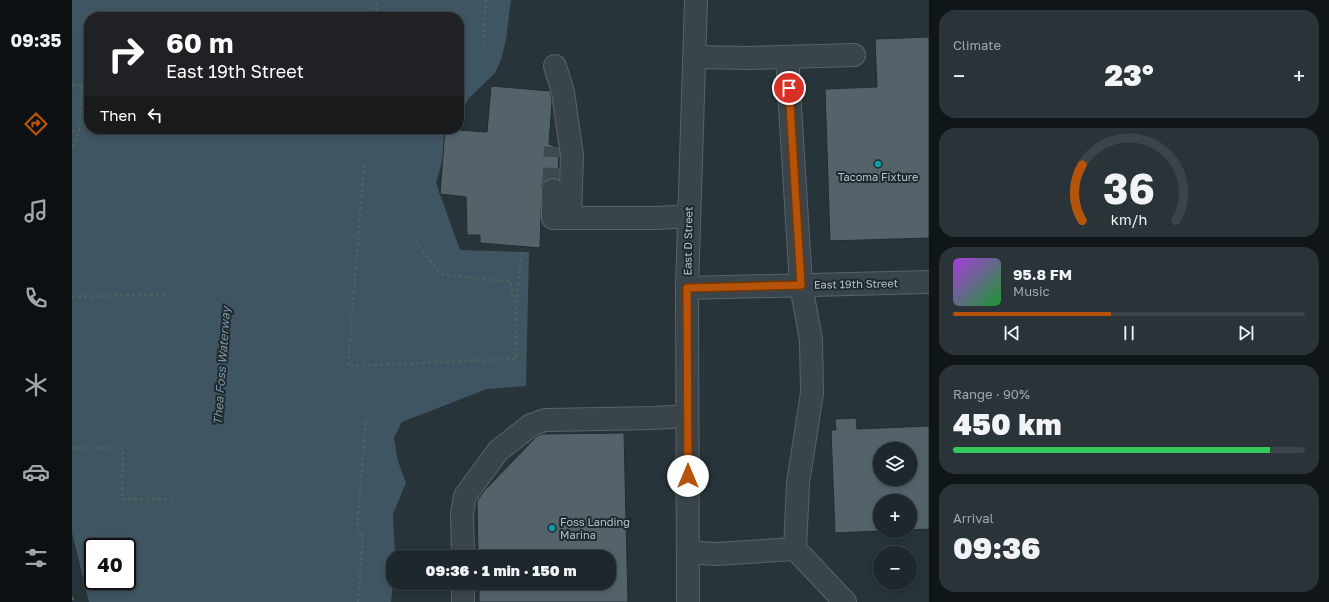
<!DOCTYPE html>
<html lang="en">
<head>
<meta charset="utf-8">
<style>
  :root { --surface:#1d272c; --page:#2a3338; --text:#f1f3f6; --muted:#a0a5a9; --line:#3b4448; --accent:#b45309 }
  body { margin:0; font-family:"Golos Text",sans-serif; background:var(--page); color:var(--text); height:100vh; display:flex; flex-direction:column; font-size:15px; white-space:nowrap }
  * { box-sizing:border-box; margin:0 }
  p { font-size:13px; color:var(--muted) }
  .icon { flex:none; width:22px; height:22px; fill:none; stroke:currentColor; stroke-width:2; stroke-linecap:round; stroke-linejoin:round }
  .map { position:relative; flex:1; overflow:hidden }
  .sheet { display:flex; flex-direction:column; gap:10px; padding:10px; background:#101518; width:400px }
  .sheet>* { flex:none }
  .top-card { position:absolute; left:12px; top:12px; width:380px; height:122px; border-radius:16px; box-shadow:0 2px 6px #0003,0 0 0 1px var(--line); background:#202124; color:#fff; overflow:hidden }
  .tools { position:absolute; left:801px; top:442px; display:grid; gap:8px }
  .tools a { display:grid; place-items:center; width:44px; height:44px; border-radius:50%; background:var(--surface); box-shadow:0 2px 6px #0003,0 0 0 1px var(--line); font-size:20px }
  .speed { position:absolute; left:12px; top:538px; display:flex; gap:8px; font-size:20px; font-weight:700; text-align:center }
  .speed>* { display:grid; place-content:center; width:52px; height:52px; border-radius:50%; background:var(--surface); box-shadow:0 2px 6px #0003,0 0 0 1px var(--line); line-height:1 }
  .speed .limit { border:2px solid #111; border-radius:6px; background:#fff; color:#111 }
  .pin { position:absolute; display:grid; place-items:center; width:34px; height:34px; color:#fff; margin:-17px; border:2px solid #fff; border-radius:50%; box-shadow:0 1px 4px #0007 }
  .me { position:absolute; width:44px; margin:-22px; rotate:0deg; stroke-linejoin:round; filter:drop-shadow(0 0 3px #0008) }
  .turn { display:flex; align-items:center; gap:14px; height:84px; padding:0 16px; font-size:18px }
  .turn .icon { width:52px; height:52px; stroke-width:2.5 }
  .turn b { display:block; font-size:28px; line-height:34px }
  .then { display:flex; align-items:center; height:38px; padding:0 16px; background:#0003; gap:8px; font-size:15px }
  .big { font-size:30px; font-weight:800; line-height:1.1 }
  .sheet .tile { flex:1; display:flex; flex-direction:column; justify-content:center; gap:6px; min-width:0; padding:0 14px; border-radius:16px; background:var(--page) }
  .sheet .dial { align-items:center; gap:0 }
  .dial svg { height:104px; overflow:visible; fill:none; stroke:var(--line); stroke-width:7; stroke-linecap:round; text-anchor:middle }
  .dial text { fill:var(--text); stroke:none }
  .song { display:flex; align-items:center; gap:12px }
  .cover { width:48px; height:48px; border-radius:6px; background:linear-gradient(135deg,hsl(280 70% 55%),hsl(130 70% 35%)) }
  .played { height:4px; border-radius:2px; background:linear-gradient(90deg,var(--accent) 45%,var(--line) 45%) }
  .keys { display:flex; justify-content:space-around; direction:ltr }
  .heat { display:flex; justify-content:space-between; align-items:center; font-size:22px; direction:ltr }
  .charge { height:6px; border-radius:3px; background:linear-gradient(90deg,#34c759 90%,var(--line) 0) }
  .trip { position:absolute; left:314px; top:550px; width:230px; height:40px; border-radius:16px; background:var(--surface); box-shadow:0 2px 6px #0003,0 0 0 1px var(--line); font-weight:800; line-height:40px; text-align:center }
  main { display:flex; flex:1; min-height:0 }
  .tab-bar { display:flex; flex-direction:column; width:72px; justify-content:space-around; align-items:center; background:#0c1012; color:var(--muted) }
  .tab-bar .icon { width:28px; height:28px }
  .tab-bar .active { color:var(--accent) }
  .tab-bar b { font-size:18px; color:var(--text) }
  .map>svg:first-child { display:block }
</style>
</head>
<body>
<main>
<nav class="tab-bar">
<b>09:35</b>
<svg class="icon active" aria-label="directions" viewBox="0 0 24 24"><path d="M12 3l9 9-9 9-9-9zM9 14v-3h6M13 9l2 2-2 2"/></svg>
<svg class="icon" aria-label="music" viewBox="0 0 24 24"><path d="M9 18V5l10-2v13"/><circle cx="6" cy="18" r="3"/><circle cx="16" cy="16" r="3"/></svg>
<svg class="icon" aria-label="phone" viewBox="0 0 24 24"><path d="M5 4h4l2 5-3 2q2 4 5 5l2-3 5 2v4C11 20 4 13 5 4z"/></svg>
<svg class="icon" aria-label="climate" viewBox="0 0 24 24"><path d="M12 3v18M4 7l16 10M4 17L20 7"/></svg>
<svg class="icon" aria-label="car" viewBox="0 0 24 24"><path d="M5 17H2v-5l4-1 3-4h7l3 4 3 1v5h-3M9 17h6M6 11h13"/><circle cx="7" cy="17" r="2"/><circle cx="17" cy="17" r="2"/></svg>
<svg class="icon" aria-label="filters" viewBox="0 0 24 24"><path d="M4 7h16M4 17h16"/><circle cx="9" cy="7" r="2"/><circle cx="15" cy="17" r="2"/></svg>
</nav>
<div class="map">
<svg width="857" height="602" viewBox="0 0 857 602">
  <rect width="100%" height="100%" fill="#27343a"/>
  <path fill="#3f5561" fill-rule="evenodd" d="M0,0H439L434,40L429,60L423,73L397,98L387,115V17H17V129H379L364,183L388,250L457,252L454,386L415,389L330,422L322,438L326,461L334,483L321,514L323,557H321V583L319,602H17L0,533ZM21,547H55V581H21Z"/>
  <g fill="#54636a" stroke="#212c32" fill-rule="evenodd">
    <path d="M857,37V238L758,241L753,89L805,87L803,39Z"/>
    <path d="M419,86L478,91L479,95L480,102L477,144L486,148L487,179L481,178L475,179L470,184L468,248L408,243V235H395L394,197L368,194L373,129L415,132Z"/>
    <path d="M784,418L785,429L857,426V529L838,530V501H808V531L763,533L759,430H764L763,419ZM808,449H838V479H808Z"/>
    <path d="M552,433L556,602H407V583H537V557H406L405,501L413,490L465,436L470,434Z"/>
  </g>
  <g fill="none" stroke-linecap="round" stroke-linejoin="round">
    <path stroke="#3c494f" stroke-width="22" stroke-dasharray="22 11" stroke-linecap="butt" d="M481,190L483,147"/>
    <defs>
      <g id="minor">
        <path d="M622,57L677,58L782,55"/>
        <path d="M715,57L729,285L739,340L740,393L726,483L723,549L773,602"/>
        <path d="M483,66L491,92L500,156L498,217"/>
        <path d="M481,190V218H584L617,216"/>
        <path d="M615,288L857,282"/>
        <path d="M616,552L643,554L723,549"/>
        <path d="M391,557L390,513L393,496L426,451L459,425L473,420L582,418L615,416"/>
        <path d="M391,583V602"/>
        <path d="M616,602L615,288L624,0"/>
      </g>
    </defs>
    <use href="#minor" stroke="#586369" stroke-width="24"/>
    <g stroke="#4f605e" stroke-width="2.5" stroke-dasharray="3 3" stroke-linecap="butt">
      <path d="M304,17L305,0"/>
      <path d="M411,44L414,0"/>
      <path d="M0,85H17"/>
      <path d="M0,131H7"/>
      <path d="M0,147L7,131L10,85"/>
      <path d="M292,165L276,366L444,359V298L440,293L439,282L368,274L342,239"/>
      <path d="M0,297L97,294"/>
      <path d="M445,297L450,249"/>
      <path d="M0,448H51L50,499H100"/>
      <path d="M0,597L2,602"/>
      <path d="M286,602L291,537L285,529L294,418"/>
    </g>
    <use href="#minor" stroke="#3a454b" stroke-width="22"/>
  </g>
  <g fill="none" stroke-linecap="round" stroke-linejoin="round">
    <defs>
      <path id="route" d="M616,476L615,288L729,285L717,88"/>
    </defs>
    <use href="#route" stroke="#753606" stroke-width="10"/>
    <use href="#route" stroke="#b45309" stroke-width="7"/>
  </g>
  <g fill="#0f9aa8" stroke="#1f2a30" stroke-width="1.5">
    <circle cx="806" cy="164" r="4"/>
    <circle cx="480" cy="528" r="4"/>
  </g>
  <g text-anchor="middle" stroke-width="4" stroke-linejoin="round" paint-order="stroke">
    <g font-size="11" fill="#b6c0c6" stroke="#1f2a30">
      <text x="806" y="181">Tacoma Fixture</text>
      <text x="488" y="526" text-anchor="start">Foss Landing<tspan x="488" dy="13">Marina</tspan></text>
    </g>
    <g font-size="11" fill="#b6c0c6" stroke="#1f2a30">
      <text transform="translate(616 241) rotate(-89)" y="4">East D Street</text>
      <text transform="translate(784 284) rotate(-1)" y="4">East 19th Street</text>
    </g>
    <g font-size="12" font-style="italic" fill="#7b97a5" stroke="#1f2a30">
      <text transform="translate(150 366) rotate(-86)" y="4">Thea Foss Waterway</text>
    </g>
  </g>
</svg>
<div class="tools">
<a><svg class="icon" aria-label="layers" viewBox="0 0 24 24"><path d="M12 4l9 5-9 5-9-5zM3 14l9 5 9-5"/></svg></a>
<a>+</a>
<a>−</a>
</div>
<div class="speed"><div class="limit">40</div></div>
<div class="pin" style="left:717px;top:88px;background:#d93025"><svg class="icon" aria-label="arrive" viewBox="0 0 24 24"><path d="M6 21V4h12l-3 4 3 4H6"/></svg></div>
<svg class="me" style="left:616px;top:476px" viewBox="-20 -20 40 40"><circle r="19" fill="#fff"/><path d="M0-13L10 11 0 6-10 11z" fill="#b45309"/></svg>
<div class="trip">09:36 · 1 min · 150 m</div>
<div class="top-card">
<div class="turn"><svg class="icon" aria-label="right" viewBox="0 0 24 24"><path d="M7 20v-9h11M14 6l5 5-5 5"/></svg><div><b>60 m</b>East 19th Street</div></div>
<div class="then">Then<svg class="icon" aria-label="left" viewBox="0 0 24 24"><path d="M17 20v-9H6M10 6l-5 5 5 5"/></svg></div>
</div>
</div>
<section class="sheet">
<div class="tile"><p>Climate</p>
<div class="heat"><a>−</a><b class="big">23°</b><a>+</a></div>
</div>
<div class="tile dial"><svg viewBox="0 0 100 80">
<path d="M14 69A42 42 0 1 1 86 69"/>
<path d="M14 69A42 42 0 0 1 14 26" stroke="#b45309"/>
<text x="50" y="56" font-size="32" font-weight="700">36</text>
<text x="50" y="72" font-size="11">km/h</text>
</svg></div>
<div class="tile">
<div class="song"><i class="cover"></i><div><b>95.8 FM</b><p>Music</p></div></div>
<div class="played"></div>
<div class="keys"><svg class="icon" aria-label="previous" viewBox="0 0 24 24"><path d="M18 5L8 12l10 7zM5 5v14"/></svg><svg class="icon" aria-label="pause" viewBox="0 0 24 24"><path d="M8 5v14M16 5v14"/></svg><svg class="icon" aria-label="next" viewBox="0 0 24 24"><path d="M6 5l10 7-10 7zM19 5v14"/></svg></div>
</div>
<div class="tile"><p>Range · 90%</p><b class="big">450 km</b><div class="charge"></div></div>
<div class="tile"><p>Arrival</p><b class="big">09:36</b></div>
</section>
</main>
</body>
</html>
